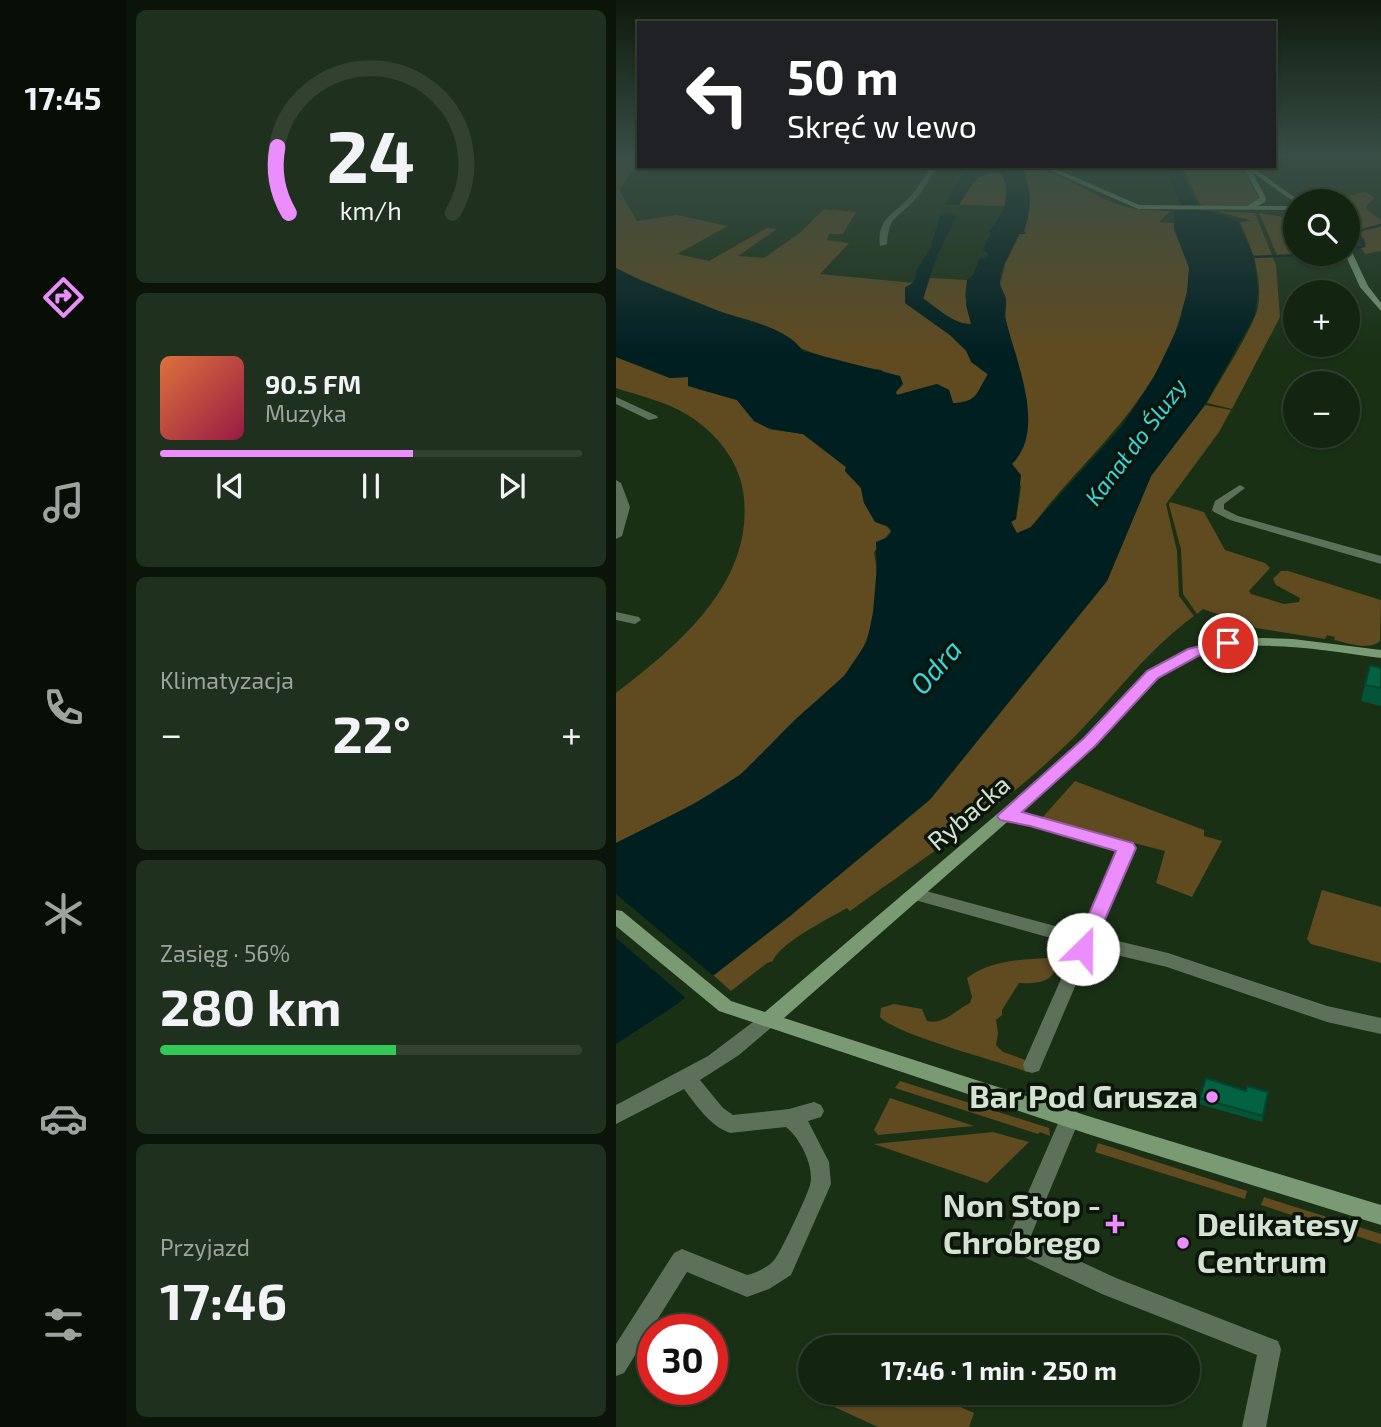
<!DOCTYPE html>
<html lang="pl">
<head>
<meta charset="utf-8">
<style>
  :root { --surface:#132410; --page:#20301e; --text:#f1f3f6; --muted:#9da49f; --line:#324130; --accent:#eb8dfc }
  body { margin:0; font-family:"Exo 2",sans-serif; background:var(--page); color:var(--text); height:100vh; display:flex; flex-direction:column; font-size:26px; white-space:nowrap }
  * { box-sizing:border-box; margin:0 }
  p { font-size:23px; color:var(--muted) }
  .icon { flex:none; width:38px; height:38px; fill:none; stroke:currentColor; stroke-width:2; stroke-linecap:round; stroke-linejoin:round }
  .map { position:relative; flex:1; overflow:hidden }
  .panel { display:flex; flex-direction:column; gap:10px; padding:10px; background:#0a1409; width:490px }
  .panel>* { flex:none }
  .hud { position:absolute; left:21px; top:21px; width:639px; height:147px; border-radius:0px; box-shadow:0 2px 5px #0004,0 0 0 2px var(--line); background:#202124; color:#fff; overflow:hidden }
  .fabs { position:absolute; left:667px; top:189px; display:grid; gap:14px }
  .fabs a { display:grid; place-items:center; width:77px; height:77px; border-radius:50%; background:var(--surface); box-shadow:0 2px 5px #0004,0 0 0 2px var(--line); font-size:35px }
  .speed { position:absolute; left:21px; top:1314px; display:flex; gap:14px; font-size:35px; font-weight:700; text-align:center }
  .speed>* { display:grid; place-content:center; width:91px; height:91px; border-radius:50%; background:var(--surface); box-shadow:0 2px 5px #0004,0 0 0 2px var(--line); line-height:1 }
  .speed .limit { border:10px solid #d22; background:#fff; color:#111 }
  .pin { position:absolute; display:grid; place-items:center; width:60px; height:60px; color:#fff; margin:-30px; border:4px solid #fff; border-radius:50%; box-shadow:0 2px 7px #0007 }
  .me { position:absolute; width:77px; margin:-38px; rotate:23deg; stroke-linejoin:round; filter:drop-shadow(0 0 5px #0008) }
  .turn { display:flex; align-items:center; gap:24px; height:147px; padding:0 35px; font-size:32px }
  .turn .icon { width:91px; height:91px; stroke-width:2.5 }
  .turn b { display:block; font-size:49px; line-height:60px }
  .big { font-size:52px; font-weight:700; line-height:1.1 }
  .panel .tile { flex:1; display:flex; flex-direction:column; justify-content:center; gap:10px; min-width:0; padding:0 24px; border-radius:10px; background:var(--page) }
  .panel .dial { align-items:center; gap:0 }
  .dial svg { height:182px; overflow:visible; fill:none; stroke:var(--line); stroke-width:7; stroke-linecap:round; text-anchor:middle }
  .dial text { fill:var(--text); stroke:none }
  .song { display:flex; align-items:center; gap:21px }
  .cover { width:84px; height:84px; border-radius:10px; background:linear-gradient(135deg,hsl(20 70% 55%),hsl(340 70% 35%)) }
  .played { height:7px; border-radius:4px; background:linear-gradient(90deg,var(--accent) 60%,var(--line) 60%) }
  .keys { display:flex; justify-content:space-around; direction:ltr }
  .heat { display:flex; justify-content:space-between; align-items:center; font-size:38px; direction:ltr }
  .charge { height:10px; border-radius:5px; background:linear-gradient(90deg,#34c759 56%,var(--line) 0) }
  .trip { position:absolute; left:182px; top:1335px; width:402px; height:70px; border-radius:35px; background:var(--surface); box-shadow:0 2px 5px #0004,0 0 0 2px var(--line); font-weight:700; line-height:70px; text-align:center }
  main { display:flex; flex:1; min-height:0 }
  .tab-bar { display:flex; flex-direction:column; width:126px; justify-content:space-around; align-items:center; background:#080e06; color:var(--muted) }
  .tab-bar .icon { width:49px; height:49px }
  .tab-bar .active { color:var(--accent) }
  .tab-bar b { font-size:32px; color:var(--text) }
  .map>svg:first-child { display:block }
</style>
</head>
<body>
<main>
<nav class="tab-bar">
<b>17:45</b>
<svg class="icon active" aria-label="directions" viewBox="0 0 24 24"><path d="M12 3l9 9-9 9-9-9zM9 14v-3h6M13 9l2 2-2 2"/></svg>
<svg class="icon" aria-label="music" viewBox="0 0 24 24"><path d="M9 18V5l10-2v13"/><circle cx="6" cy="18" r="3"/><circle cx="16" cy="16" r="3"/></svg>
<svg class="icon" aria-label="phone" viewBox="0 0 24 24"><path d="M5 4h4l2 5-3 2q2 4 5 5l2-3 5 2v4C11 20 4 13 5 4z"/></svg>
<svg class="icon" aria-label="climate" viewBox="0 0 24 24"><path d="M12 3v18M4 7l16 10M4 17L20 7"/></svg>
<svg class="icon" aria-label="car" viewBox="0 0 24 24"><path d="M5 17H2v-5l4-1 3-4h7l3 4 3 1v5h-3M9 17h6M6 11h13"/><circle cx="7" cy="17" r="2"/><circle cx="17" cy="17" r="2"/></svg>
<svg class="icon" aria-label="filters" viewBox="0 0 24 24"><path d="M4 7h16M4 17h16"/><circle cx="9" cy="7" r="2"/><circle cx="15" cy="17" r="2"/></svg>
</nav>
<section class="panel">
<div class="tile dial"><svg viewBox="0 0 100 80">
<path d="M14 69A42 42 0 1 1 86 69"/>
<path d="M14 69A42 42 0 0 1 9 40" stroke="#eb8dfc"/>
<text x="50" y="56" font-size="32" font-weight="700">24</text>
<text x="50" y="72" font-size="11">km/h</text>
</svg></div>
<div class="tile">
<div class="song"><i class="cover"></i><div><b>90.5 FM</b><p>Muzyka</p></div></div>
<div class="played"></div>
<div class="keys"><svg class="icon" aria-label="previous" viewBox="0 0 24 24"><path d="M18 5L8 12l10 7zM5 5v14"/></svg><svg class="icon" aria-label="pause" viewBox="0 0 24 24"><path d="M8 5v14M16 5v14"/></svg><svg class="icon" aria-label="next" viewBox="0 0 24 24"><path d="M6 5l10 7-10 7zM19 5v14"/></svg></div>
</div>
<div class="tile"><p>Klimatyzacja</p>
<div class="heat"><a>−</a><b class="big">22°</b><a>+</a></div>
</div>
<div class="tile"><p>Zasięg · 56%</p><b class="big">280 km</b><div class="charge"></div></div>
<div class="tile"><p>Przyjazd</p><b class="big">17:46</b></div>
</section>
<div class="map">
<svg width="765" height="1427" viewBox="0 0 765 1427">
  <rect width="100%" height="100%" fill="#193015"/>
  <g fill="#604a20">
    <path d="M0,156H23V160L3,190L21,221L61,215L112,226L61,254L93,261L151,228L161,229L122,256L148,258L185,232L208,209L240,212L227,234H213L211,240L233,243L204,274L298,283L289,287V303L334,335L350,351L356,362L372,375L364,388L362,395L349,403H337L333,390L321,384L281,395L266,370C200,361 159,336 100,310C66,295 32,285 0,268Z"/>
    <path d="M404,166C438,167 469,191 500,204C517,210 536,211 554,211L543,222L559,223C558,238 572,252 573,268C575,281 570,297 566,310C542,402 470,455 415,527L406,533H400L395,522L400,519L405,487L396,464L411,401L389,317L390,301L384,284L389,264L412,218L410,176Z"/>
    <path d="M565,166H625L644,200L627,207H589L584,204Z"/>
    <path d="M379,172L385,174L390,182L389,206L343,205L359,179Z"/>
    <path d="M749,192L759,198L750,206L751,210L765,220V251L749,254L745,248L750,245L748,238L736,239L732,233V201H710Z"/>
    <path d="M600,211L639,213L660,265L664,317L616,409L591,403C602,383 639,325 642,307C647,277 636,248 624,222L636,221Z"/>
    <path d="M643,213L679,219V254H700L661,255Z"/>
    <path d="M314,278L351,280L349,295L356,324C339,325 321,308 307,299Z"/>
    <path d="M0,357L54,378L72,377L82,389L121,400L138,421L154,429L187,434L230,467L229,471L245,488L248,503L275,531L258,552C266,592 257,647 227,677C213,693 195,705 179,720C160,737 144,761 122,776C84,803 42,822 0,843V693C62,645 136,585 128,498C125,462 100,432 70,414C49,401 23,396 0,388Z"/>
    <path d="M589,405L615,410L603,432L550,504L561,551L563,596L578,616C528,652 494,703 450,745C385,808 308,858 234,911L231,908C214,918 163,943 157,961L151,963L115,991L97,975L174,916L314,800L491,581L535,476Z"/>
    <path d="M554,502L588,512L609,550L649,563L654,568L633,591L635,594L668,604L683,602L684,598L660,585L657,579L665,571H672L765,600L764,641C753,651 732,643 718,640L719,637L711,635L709,639L640,628L587,609L581,614L567,594L565,549L553,505Z"/>
    <path d="M459,781L588,830V836L606,841L576,897L540,883L549,851L425,819Z"/>
    <path d="M706,890L765,907V963L695,944L691,939Z"/>
    <path d="M432,958L440,964C439,983 419,984 403,983L386,1010V1015L380,1020L382,1033L380,1045L387,1052L415,1062L412,1072C382,1061 281,1035 264,1017L265,1008L278,1004L306,1009L311,1021C329,1025 339,1010 354,1003L356,997L351,978C375,960 402,960 432,958Z"/>
    <path d="M284,1081L433,1128L434,1136L424,1132L422,1134L279,1088Z"/>
    <path d="M274,1098L358,1126L262,1135L258,1130Z"/>
    <path d="M377,1132L413,1142L371,1183L258,1144Z"/>
    <path d="M482,1143L631,1191L629,1199L479,1152Z"/>
    <path d="M648,1197L765,1234V1244L645,1205Z"/>
    <path d="M206,1393H313L358,1413L353,1427H262L203,1400Z"/>
  </g>
  <path fill="#001f21" d="M367,166H404C417,187 416,208 408,231L410,234H403C397,248 383,268 384,284C385,289 389,294 390,299C391,306 388,313 390,321C400,361 431,430 396,464L405,475L400,519L395,522L401,533L415,527L506,426L538,377L562,327L571,292L573,268L558,229V211L571,210L565,204L548,166H561L584,211H592L622,222L638,257L642,290L639,315L589,405L535,476L491,581L314,799L174,916L57,1007L0,1044V843L78,804L124,775L181,718L228,676L251,642L257,612L261,566L260,542L272,537L275,531L273,527L259,522L248,503L245,488L229,471L230,467L187,434L154,429L138,421L121,400L72,386V377L54,378L0,357V268C32,285 66,297 100,310C127,320 170,326 187,351L284,376L287,384L280,392L281,395L321,384L333,390L337,403C362,402 360,393 372,374L355,362L350,350L334,335L289,303V288L298,282L301,270L315,247L324,214L341,215L321,256L307,298C321,308 338,325 355,324L350,305L351,280L357,275L364,258H370L373,254L367,250L375,233L372,232C387,216 398,193 385,174C361,168 354,188 343,205H328L347,174Z"/>
  <path fill="#193015" d="M0,894L100,978L72,1000L0,938Z"/>
  <g fill="none" stroke-linecap="round" stroke-linejoin="round">
    <g stroke="#001f21" stroke-width="2.5">
      <path d="M732,250L748,246L742,231L765,225"/>
      <path d="M633,257L716,254"/>
    </g>
    <g fill="#5d715a" fill-rule="evenodd">
      <path d="M316,166H322C314,178 306,193 296,203C278,220 273,218 271,244L264,246C261,218 276,216 292,199C301,190 308,177 316,166Z"/>
      <path d="M0,397L41,416L42,418L33,420L0,404Z"/>
      <path d="M0,480L5,483L14,507L6,536L0,539C0,519 0,500 0,480Z"/>
      <path d="M624,485L629,488L608,504V509L622,516L765,556V564L614,520L598,512L596,510L599,501Z"/>
      <path d="M0,612L23,617L25,620L19,624L0,620Z"/>
      <path d="M390,811L414,814L517,843L519,847L481,936L552,953L711,1006L765,1018V1034L711,1022L551,967L475,949L423,1071L416,1073L409,1071L407,1065L460,945L299,900L293,898L291,894L293,890L299,888L465,933L502,850L414,824L385,820L382,816L385,812Z"/>
      <path d="M151,1013L157,1016L160,1021L157,1026L123,1055L84,1080L107,1108L117,1115L173,1109L198,1102L205,1105L208,1111L205,1117L192,1121L213,1162L215,1184L175,1275L153,1289L131,1297L71,1272L8,1373L0,1376V1344L58,1253L66,1249L131,1275C140,1273 153,1267 159,1259C165,1252 192,1194 194,1185C199,1167 184,1138 170,1127L114,1133C93,1125 81,1106 68,1089L0,1124V1105L92,1056L145,1016Z"/>
      <path d="M454,1109L461,1112L464,1118L414,1238L500,1278L662,1341L665,1349L650,1427H626L641,1355L486,1294L393,1250L390,1243L393,1236L447,1112Z"/>
    </g>
    <g fill="#7a9a74" fill-rule="evenodd">
      <path d="M424,166H433L523,205L631,206L644,198L629,171L632,169L630,167L646,166L647,169L642,171L678,197L689,201L674,199L636,172L650,198L649,202L642,206H679V210L522,209Z"/>
      <path d="M732,250L736,252L752,286L765,303V311L744,287L729,254H732Z"/>
      <path d="M646,638L677,639L765,650V658C690,648 606,629 541,678C517,696 498,722 479,745L168,1018L475,1117L765,1205V1225L475,1135L103,1011L0,926V910L6,911L115,1001L149,1012L469,739C528,670 551,643 646,638Z"/>
    </g>
  </g>
  <g fill="#035438">
    <path d="M765,668V706L745,701L749,685Z"/>
    <path d="M630,1091L652,1092L646,1122L583,1104L584,1098Z"/>
  </g>
  <g fill="#036241" stroke="#02452e" stroke-width="2">
    <path d="M754,665L765,668V688L749,685Z"/>
    <path d="M590,1078L630,1091L631,1086L652,1092L647,1116L584,1098Z"/>
  </g>
  <linearGradient id="sky" x2="0" y2="1"><stop stop-color="#0e1a0c"/><stop offset="0.44" stop-color="#384e46"/><stop offset="1" stop-color="#384e46" stop-opacity="0"/></linearGradient>
  <rect width="765" height="355" fill="url(#sky)"/>
  <path fill="#eb8dfc" stroke="#995ca4" stroke-width="2" d="M612,639L619,643L617,646L582,656L542,678L479,746L406,812L517,843L520,848L474,954L467,957L461,954L458,949L500,851L414,826L384,820L381,816L468,738L531,671L572,649Z"/>
  <g fill="#eb8dfc" stroke="#0b1509" stroke-width="2.5">
    <circle cx="596" cy="1097" r="7"/>
    <path d="M495.5 1213.5h7v7h7v7h-7v7h-7v-7h-7v-7h7z"/>
    <circle cx="567" cy="1243" r="7"/>
  </g>
  <g text-anchor="middle" stroke-width="7" stroke-linejoin="round" paint-order="stroke">
    <g font-size="23" font-style="italic" fill="#35d7e0" stroke="#0b1509">
      <text transform="translate(520 442) rotate(-53)" y="8">Kanał do Śluzy</text>
    </g>
    <g font-size="26" fill="#d3e2d1" stroke="#0b1509">
      <text transform="translate(353 813) rotate(-41)" y="9">Rybacka</text>
    </g>
    <g font-size="28" font-style="italic" fill="#35d7e0" stroke="#0b1509">
      <text transform="translate(320 667) rotate(-49)" y="10">Odra</text>
    </g>
    <g font-size="32" font-weight="bold" fill="#d3e2d1" stroke="#0b1509" text-anchor="end">
      <text x="582" y="1108">Bar Pod Grusza</text>
      <text x="485" y="1217">Non Stop -<tspan x="485" dy="37">Chrobrego</tspan></text>
      <text x="581" y="1236" text-anchor="start">Delikatesy<tspan x="581" dy="37">Centrum</tspan></text>
    </g>
  </g>
</svg>
<div class="fabs">
<a><svg class="icon" aria-label="search" viewBox="0 0 24 24"><circle cx="10" cy="10" r="6"/><path d="M15 15l6 6"/></svg></a>
<a>+</a>
<a>−</a>
</div>
<div class="speed"><div class="limit">30</div></div>
<div class="pin" style="left:612px;top:643px;background:#d93025"><svg class="icon" aria-label="arrive" viewBox="0 0 24 24"><path d="M6 21V4h12l-3 4 3 4H6"/></svg></div>
<svg class="me" style="left:467px;top:949px" viewBox="-20 -20 40 40"><circle r="19" fill="#fff"/><path d="M0-13L10 11 0 6-10 11z" fill="#eb8dfc"/></svg>
<div class="trip">17:46 · 1 min · 250 m</div>
<div class="hud">
<div class="turn"><svg class="icon" aria-label="left" viewBox="0 0 24 24"><path d="M17 20v-9H6M10 6l-5 5 5 5"/></svg><div><b>50 m</b>Skręć w lewo</div></div>
</div>
</div>
</main>
</body>
</html>
